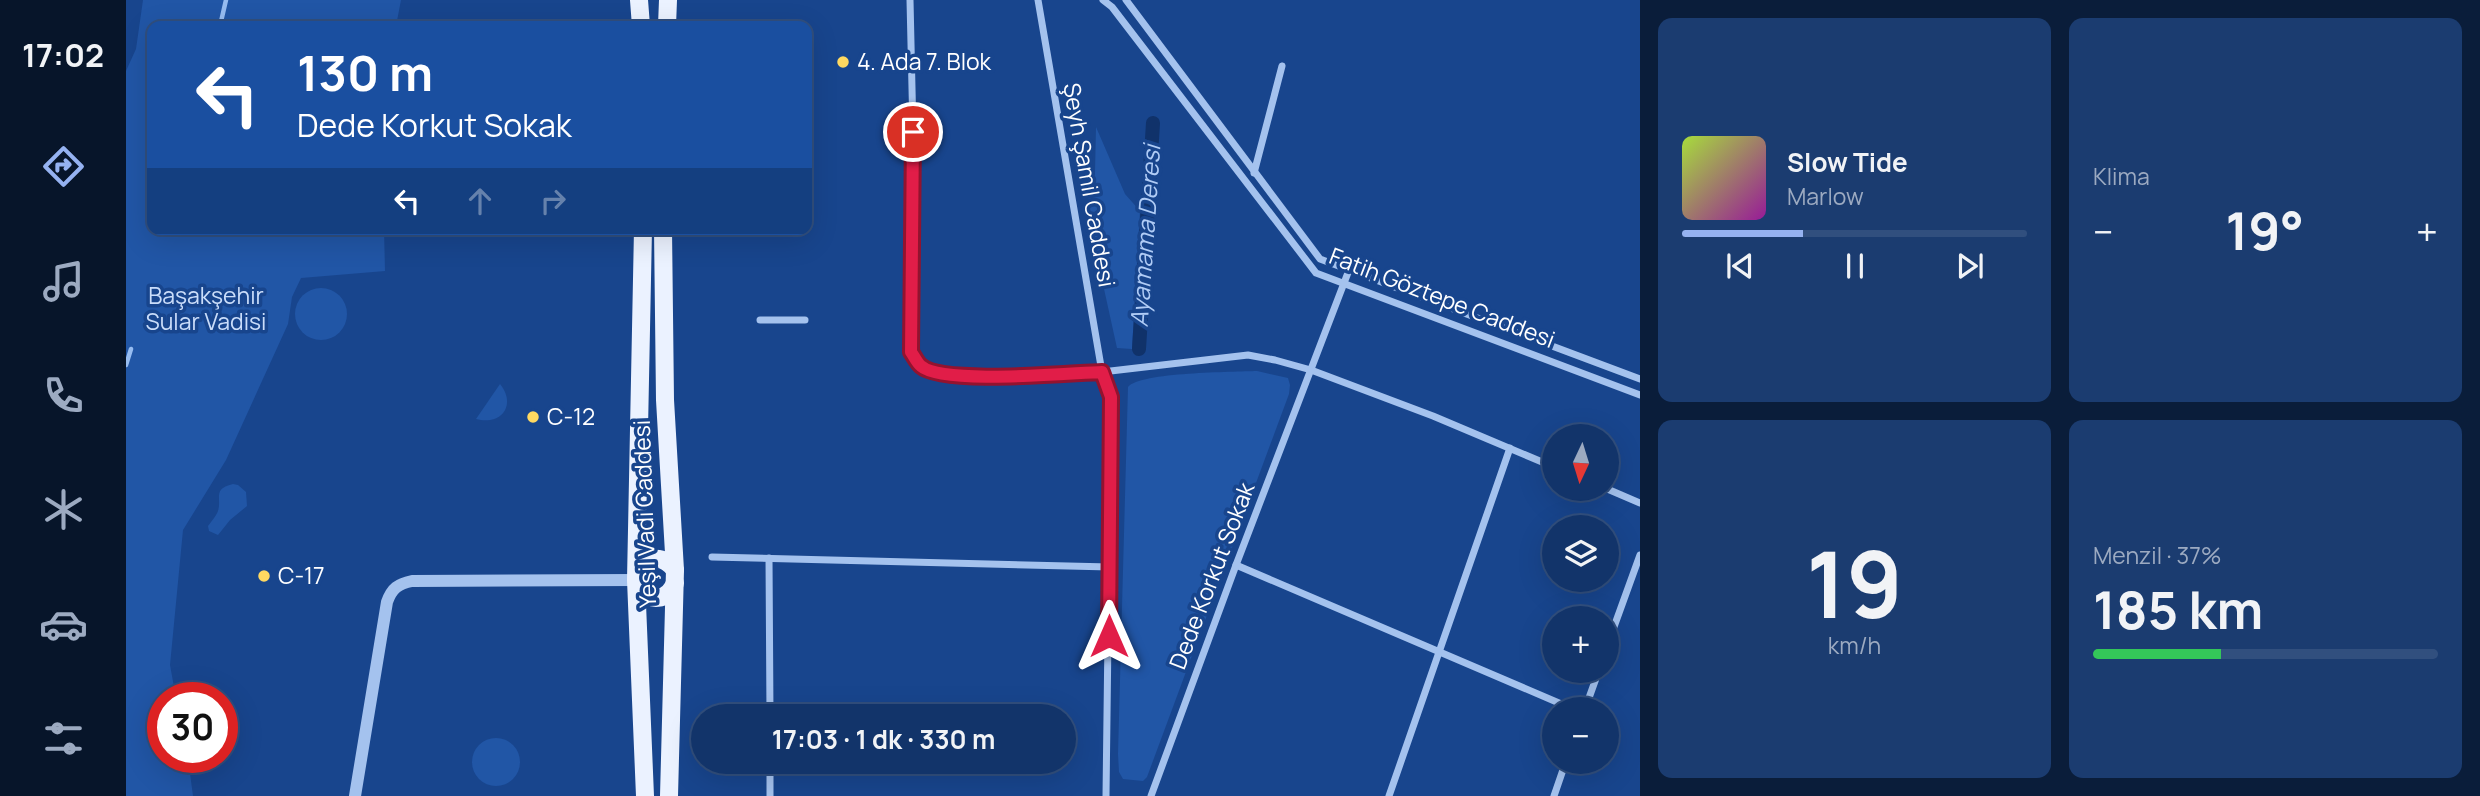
<!DOCTYPE html>
<html lang="tr">
<head>
<meta charset="utf-8">
<style>
  :root { --surface:#12346a; --page:#1b3c70; --text:#f1f3f6; --muted:#9caac1; --line:#314f7e; --accent:#95b2f1 }
  body { margin:0; font-family:Manrope,sans-serif; background:var(--page); color:var(--text); height:100vh; display:flex; flex-direction:column; font-size:26px; white-space:nowrap }
  * { box-sizing:border-box; margin:0 }
  p { font-size:23px; color:var(--muted) }
  .icon { flex:none; width:38px; height:38px; fill:none; stroke:currentColor; stroke-width:2; stroke-linecap:round; stroke-linejoin:round }
  .map { position:relative; flex:1; overflow:hidden }
  .side { display:flex; flex-direction:column; gap:18px; padding:18px; background:#0a1d3a; width:840px }
  .side>* { flex:none }
  .top-card { position:absolute; left:21px; top:21px; width:665px; height:214px; border-radius:14px; box-shadow:0 7px 28px #0002,0 0 0 2px var(--line); background:#1a4fa0; color:#fff; overflow:hidden }
  .needle { width:46px; rotate:184deg }
  .buttons { position:absolute; left:1416px; top:424px; display:grid; gap:14px }
  .buttons a { display:grid; place-items:center; width:77px; height:77px; border-radius:50%; background:var(--surface); box-shadow:0 7px 28px #0002,0 0 0 2px var(--line); font-size:35px }
  .speed { position:absolute; left:21px; top:682px; display:flex; gap:14px; font-size:35px; font-weight:700; text-align:center }
  .speed>* { display:grid; place-content:center; width:91px; height:91px; border-radius:50%; background:var(--surface); box-shadow:0 7px 28px #0002,0 0 0 2px var(--line); line-height:1 }
  .speed .limit { border:10px solid #d22; background:#fff; color:#111 }
  .pin { position:absolute; display:grid; place-items:center; width:60px; height:60px; color:#fff; margin:-30px; border:4px solid #fff; border-radius:50%; box-shadow:0 2px 7px #0007 }
  .me { position:absolute; width:77px; margin:-38px; rotate:0deg; stroke-linejoin:round; filter:drop-shadow(0 0 5px #0008) }
  .turn { display:flex; align-items:center; gap:24px; height:147px; padding:0 35px; font-size:32px }
  .turn .icon { width:91px; height:91px; stroke-width:2.5 }
  .turn b { display:block; font-size:49px; line-height:60px }
  .lanes { display:flex; align-items:center; height:66px; padding:0 35px; background:#0003; justify-content:center; gap:35px; direction:ltr }
  .lanes .off { opacity:.35 }
  .big { font-size:52px; font-weight:700; line-height:1.1 }
  .side .tile { flex:1; display:flex; flex-direction:column; justify-content:center; gap:10px; min-width:0; padding:0 24px; border-radius:14px; background:var(--page) }
  .side .dial { align-items:center; gap:0 }
  .dial b { font-size:91px; line-height:1 }
  .song { display:flex; align-items:center; gap:21px }
  .cover { width:84px; height:84px; border-radius:10px; background:linear-gradient(135deg,hsl(80 70% 55%),hsl(300 70% 35%)) }
  .played { height:7px; border-radius:4px; background:linear-gradient(90deg,var(--accent) 35%,var(--line) 35%) }
  .keys { display:flex; justify-content:space-around; direction:ltr }
  .heat { display:flex; justify-content:space-between; align-items:center; font-size:38px; direction:ltr }
  .charge { height:10px; border-radius:5px; background:linear-gradient(90deg,#34c759 37%,var(--line) 0) }
  .side .tiles { flex:1; display:grid; gap:18px; grid-template-columns:repeat(2,1fr) }
  .trip { position:absolute; left:565px; top:704px; width:385px; height:70px; border-radius:35px; background:var(--surface); box-shadow:0 7px 28px #0002,0 0 0 2px var(--line); font-weight:700; line-height:70px; text-align:center }
  main { display:flex; flex:1; min-height:0 }
  .dock { display:flex; flex-direction:column; width:126px; justify-content:space-around; align-items:center; background:#07152a; color:var(--muted) }
  .dock .icon { width:49px; height:49px }
  .dock .current { color:var(--accent) }
  .dock b { font-size:32px; color:var(--text) }
  .map>svg:first-child { display:block }
</style>
</head>
<body>
<main>
<nav class="dock">
<b>17:02</b>
<svg class="icon current" aria-label="directions" viewBox="0 0 24 24"><path d="M12 3l9 9-9 9-9-9zM9 14v-3h6M13 9l2 2-2 2"/></svg>
<svg class="icon" aria-label="music" viewBox="0 0 24 24"><path d="M9 18V5l10-2v13"/><circle cx="6" cy="18" r="3"/><circle cx="16" cy="16" r="3"/></svg>
<svg class="icon" aria-label="phone" viewBox="0 0 24 24"><path d="M5 4h4l2 5-3 2q2 4 5 5l2-3 5 2v4C11 20 4 13 5 4z"/></svg>
<svg class="icon" aria-label="climate" viewBox="0 0 24 24"><path d="M12 3v18M4 7l16 10M4 17L20 7"/></svg>
<svg class="icon" aria-label="car" viewBox="0 0 24 24"><path d="M5 17H2v-5l4-1 3-4h7l3 4 3 1v5h-3M9 17h6M6 11h13"/><circle cx="7" cy="17" r="2"/><circle cx="17" cy="17" r="2"/></svg>
<svg class="icon" aria-label="filters" viewBox="0 0 24 24"><path d="M4 7h16M4 17h16"/><circle cx="9" cy="7" r="2"/><circle cx="15" cy="17" r="2"/></svg>
</nav>
<div class="map">
<svg width="1514" height="796" viewBox="0 0 1514 796">
  <rect width="100%" height="100%" fill="#18458d"/>
  <g fill="#2156a6">
    <path d="M17,0H275L270,26H26V229H258L259,271L175,278L166,297L162,324L100,460L57,530L44,665L50,698H37V758H62L67,796H0V71L10,49Z"/>
    <path d="M970,127L999,194L1014,211L1006,349L991,348L960,207L969,172Z"/>
    <circle cx="195" cy="314" r="26"/>
    <path d="M1131,371L1162,378L1164,385L1163,394L1021,777L1017,781L997,779L993,772L992,754L1002,387C1014,372 1108,372 1131,371Z"/>
    <path d="M374,384C391,405 375,426 350,419Z"/>
    <path d="M107,484L112,485L120,492L121,506L104,520L92,535L83,531L82,526C85,522 90,516 92,511C96,498 86,489 107,484Z"/>
    <circle cx="370" cy="762" r="24"/>
  </g>
  <g fill="none" stroke-linecap="round" stroke-linejoin="round">
    <g stroke="#96bcf1" stroke-width="4.5">
      <path d="M94,26L100,0"/>
      <path d="M0,365L5,349"/>
    </g>
    <path stroke="#10326a" stroke-width="14" d="M1013,349L1027,123"/>
    <g stroke="#a4c2ee" stroke-width="7">
      <path d="M784,0L787,132L785,353L795,367L821,374L864,376L976,372L1122,355L1149,360L1185,370L1307,416L1428,467"/>
      <path d="M912,0L976,372L985,397L980,796"/>
      <path d="M977,0L986,7L1190,273L1514,395"/>
      <path d="M1000,0L1194,259L1514,379"/>
      <path d="M1128,173L1156,66"/>
      <path d="M634,320H679"/>
      <path d="M1479,488L1514,503"/>
      <path d="M586,557L984,567"/>
      <path d="M643,558L644,716"/>
      <path d="M1110,565L1447,709"/>
      <path d="M1480,649L1514,555"/>
      <path d="M1459,709L1473,670"/>
      <path d="M644,761V796"/>
      <path d="M1025,796L1110,565L1223,270"/>
      <path d="M1263,796L1384,448"/>
      <path d="M1428,796L1440,761"/>
    </g>
    <path stroke="#a4c2ee" stroke-width="12" d="M229,796L261,602C266,588 272,584 286,581L510,580"/>
    <g stroke="#ebf2ff" stroke-width="18">
      <path d="M513,0L515,26"/>
      <path d="M541,26L542,0"/>
      <path d="M517,229L510,580L519,796"/>
      <path d="M537,229L539,400L549,570L543,796"/>
      <path d="M511,573C520,555 537,554 549,570"/>
      <path d="M511,588C524,602 541,602 549,583"/>
    </g>
  </g>
  <g fill="none" stroke-linecap="round" stroke-linejoin="round">
    <defs>
      <path id="route" d="M787,132L785,352C788,356 791,363 795,366C816,385 943,373 976,372L985,397L983,636"/>
    </defs>
    <use href="#route" stroke="#92132f" stroke-width="18"/>
    <use href="#route" stroke="#e11d48" stroke-width="12"/>
  </g>
  <g fill="#ffd961" stroke="#18458d" stroke-width="2.5">
    <circle cx="717" cy="62" r="7"/>
    <circle cx="407" cy="417" r="7"/>
    <circle cx="138" cy="576" r="7"/>
  </g>
  <g text-anchor="middle" stroke-width="7" stroke-linejoin="round" paint-order="stroke">
    <g font-size="23" fill="#fff" stroke="#18458d" text-anchor="start">
      <text x="731" y="70">4. Ada 7. Blok</text>
      <text x="421" y="425">C-12</text>
      <text x="152" y="584">C-17</text>
    </g>
    <g font-size="23" fill="#fff" stroke="#18458d">
      <text transform="translate(963 185) rotate(80)" y="8">Şeyh Şamil Caddesi</text>
      <text transform="translate(1316 298) rotate(21)" y="8">Fatih Göztepe Caddesi</text>
      <text transform="translate(519 514) rotate(-92)" y="8">Yeşil Vadi Caddesi</text>
      <text transform="translate(1086 576) rotate(-69)" y="8">Dede Korkut Sokak</text>
    </g>
    <g font-size="23" fill="#caddfa" stroke="#18458d">
      <text x="80" y="304">Başakşehir<tspan x="80" dy="26">Sular Vadisi</tspan></text>
    </g>
    <g font-size="24" font-style="italic" fill="#b0ccf6" stroke="#18458d">
      <text transform="translate(1020 236) rotate(-86)" y="8">Ayamama Deresi</text>
    </g>
  </g>
</svg>
<div class="buttons">
<a><svg class="needle" viewBox="-14 -14 28 28"><path d="M0-13l5 13h-10z" fill="#e53935"/><path d="M0 13l5-13h-10z" fill="#9caac1"/></svg></a>
<a><svg class="icon" aria-label="layers" viewBox="0 0 24 24"><path d="M12 4l9 5-9 5-9-5zM3 14l9 5 9-5"/></svg></a>
<a>+</a>
<a>−</a>
</div>
<div class="speed"><div class="limit">30</div></div>
<div class="pin" style="left:787px;top:132px;background:#d93025"><svg class="icon" aria-label="arrive" viewBox="0 0 24 24"><path d="M6 21V4h12l-3 4 3 4H6"/></svg></div>
<svg class="me" style="left:983px;top:636px" viewBox="-20 -20 40 40"><path d="M0-17L14 15 0 8-14 15z" fill="#e11d48" stroke="#fff" stroke-width="4"/></svg>
<div class="trip">17:03 · 1 dk · 330 m</div>
<div class="top-card">
<div class="turn"><svg class="icon" aria-label="left" viewBox="0 0 24 24"><path d="M17 20v-9H6M10 6l-5 5 5 5"/></svg><div><b>130 m</b>Dede Korkut Sokak</div></div>
<div class="lanes"><svg class="icon" aria-label="left" viewBox="0 0 24 24"><path d="M17 20v-9H6M10 6l-5 5 5 5"/></svg><svg class="icon off" aria-label="ahead" viewBox="0 0 24 24"><path d="M12 20V5M6 11l6-6 6 6"/></svg><svg class="icon off" aria-label="right" viewBox="0 0 24 24"><path d="M7 20v-9h11M14 6l5 5-5 5"/></svg></div>
</div>
</div>
<section class="side">
<div class="tiles">
<div class="tile">
<div class="song"><i class="cover"></i><div><b>Slow Tide</b><p>Marlow</p></div></div>
<div class="played"></div>
<div class="keys"><svg class="icon" aria-label="previous" viewBox="0 0 24 24"><path d="M18 5L8 12l10 7zM5 5v14"/></svg><svg class="icon" aria-label="pause" viewBox="0 0 24 24"><path d="M8 5v14M16 5v14"/></svg><svg class="icon" aria-label="next" viewBox="0 0 24 24"><path d="M6 5l10 7-10 7zM19 5v14"/></svg></div>
</div>
<div class="tile"><p>Klima</p>
<div class="heat"><a>−</a><b class="big">19°</b><a>+</a></div>
</div>
<div class="tile dial"><b>19</b><p>km/h</p></div>
<div class="tile"><p>Menzil · 37%</p><b class="big">185 km</b><div class="charge"></div></div>
</div>
</section>
</main>
</body>
</html>
